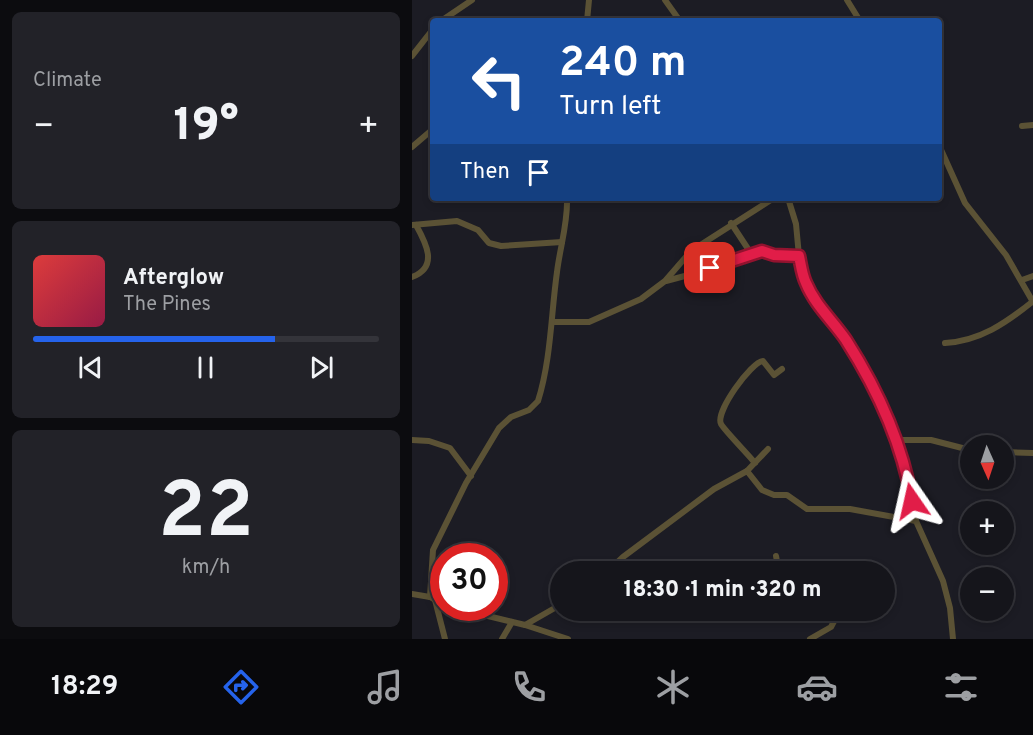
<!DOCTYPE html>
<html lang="en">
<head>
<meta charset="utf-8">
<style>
  :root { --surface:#15151b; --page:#222228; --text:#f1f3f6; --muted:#9d9fa3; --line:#34343a; --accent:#2563eb }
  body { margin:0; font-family:Overpass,sans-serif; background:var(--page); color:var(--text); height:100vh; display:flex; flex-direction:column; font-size:22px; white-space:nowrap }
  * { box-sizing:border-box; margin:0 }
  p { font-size:20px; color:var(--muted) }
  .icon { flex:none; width:33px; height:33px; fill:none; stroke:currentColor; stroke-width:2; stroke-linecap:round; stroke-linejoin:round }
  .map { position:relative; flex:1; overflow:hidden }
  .panel { display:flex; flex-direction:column; gap:12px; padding:12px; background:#0c0c0f; width:412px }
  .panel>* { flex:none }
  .hud { position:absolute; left:18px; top:18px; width:512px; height:183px; border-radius:6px; box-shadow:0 3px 9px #0003,0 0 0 2px var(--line); background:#1a4fa0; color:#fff; overflow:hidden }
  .needle { width:39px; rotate:177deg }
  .buttons { position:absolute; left:548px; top:435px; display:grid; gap:12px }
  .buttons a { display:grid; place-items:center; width:54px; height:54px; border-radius:50%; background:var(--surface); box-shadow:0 3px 9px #0003,0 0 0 2px var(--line); font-size:30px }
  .speed { position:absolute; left:18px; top:543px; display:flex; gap:12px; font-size:30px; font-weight:700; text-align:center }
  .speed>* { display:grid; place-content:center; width:78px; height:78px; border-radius:50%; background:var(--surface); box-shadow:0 3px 9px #0003,0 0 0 2px var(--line); line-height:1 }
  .speed .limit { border:9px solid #d22; background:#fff; color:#111 }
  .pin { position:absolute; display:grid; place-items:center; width:51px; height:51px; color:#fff; margin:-26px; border-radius:12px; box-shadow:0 3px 9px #0006 }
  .me { position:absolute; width:66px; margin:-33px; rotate:349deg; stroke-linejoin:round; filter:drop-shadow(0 0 4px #0008) }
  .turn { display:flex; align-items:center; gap:21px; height:126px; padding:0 30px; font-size:27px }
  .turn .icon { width:78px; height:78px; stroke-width:2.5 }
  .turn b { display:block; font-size:42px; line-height:51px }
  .then { display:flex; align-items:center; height:57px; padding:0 30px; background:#0003; gap:12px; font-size:22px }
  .big { font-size:45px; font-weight:800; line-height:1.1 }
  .panel .card { flex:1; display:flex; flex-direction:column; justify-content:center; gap:9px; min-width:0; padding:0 21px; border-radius:9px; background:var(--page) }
  .panel .dial { align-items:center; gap:0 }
  .dial b { font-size:78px; line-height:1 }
  .song { display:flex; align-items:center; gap:18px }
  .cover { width:72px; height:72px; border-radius:9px; background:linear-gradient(135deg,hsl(0 70% 55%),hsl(340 70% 35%)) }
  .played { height:6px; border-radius:3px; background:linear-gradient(90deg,var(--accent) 70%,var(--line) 70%) }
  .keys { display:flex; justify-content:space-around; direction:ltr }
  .heat { display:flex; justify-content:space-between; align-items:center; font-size:33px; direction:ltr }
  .trip { position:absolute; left:138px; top:561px; width:345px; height:60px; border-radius:30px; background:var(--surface); box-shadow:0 3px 9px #0003,0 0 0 2px var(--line); font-weight:800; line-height:60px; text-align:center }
  .dock { display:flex; height:96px; justify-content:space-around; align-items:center; background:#08080b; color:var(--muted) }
  .dock .icon { width:42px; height:42px }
  .dock .selected { color:var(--accent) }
  .dock b { font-size:27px; color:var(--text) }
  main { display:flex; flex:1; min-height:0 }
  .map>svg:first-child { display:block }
</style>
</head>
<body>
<main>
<section class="panel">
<div class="card"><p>Climate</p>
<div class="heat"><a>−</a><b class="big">19°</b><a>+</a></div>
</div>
<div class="card">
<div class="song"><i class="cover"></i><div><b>Afterglow</b><p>The Pines</p></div></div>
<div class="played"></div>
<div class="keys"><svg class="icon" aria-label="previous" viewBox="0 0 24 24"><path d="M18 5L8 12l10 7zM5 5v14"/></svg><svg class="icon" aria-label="pause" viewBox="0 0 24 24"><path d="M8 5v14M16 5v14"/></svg><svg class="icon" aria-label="next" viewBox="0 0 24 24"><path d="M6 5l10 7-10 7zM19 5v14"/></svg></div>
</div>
<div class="card dial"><b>22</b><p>km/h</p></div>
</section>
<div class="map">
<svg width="621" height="639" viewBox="0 0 621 639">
  <rect width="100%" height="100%" fill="#1c1c24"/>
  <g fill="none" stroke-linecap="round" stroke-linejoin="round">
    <g stroke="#5b5235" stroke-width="6">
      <path d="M253,0L268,21"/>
      <path d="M435,0L448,21"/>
      <path d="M29,21L60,0"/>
      <path d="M175,21L177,0"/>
      <path d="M0,56L21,29"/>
      <path d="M610,126L621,125"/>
      <path d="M526,143L553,203L594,255L621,302"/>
      <path d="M0,147L21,129"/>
      <path d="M376,198L384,224L387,256L393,282L401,297L433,339L474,410L489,447L504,521L531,581L538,608L541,639"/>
      <path d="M319,223L340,255"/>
      <path d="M0,225L45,221L66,230L77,243L89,246L150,242"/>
      <path d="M0,277C27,267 14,243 4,225"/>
      <path d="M610,280L621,276"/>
      <path d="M254,281L314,265L350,251L361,255L387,256"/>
      <path d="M140,322H177L229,299L253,281L279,251L362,198"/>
      <path d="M533,343C568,341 594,323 620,302"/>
      <path d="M0,440L17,441L38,448L59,476"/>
      <path d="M486,440H519L558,450"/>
      <path d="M591,452L621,453"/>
      <path d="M343,463C336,454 313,431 309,424C303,412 339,362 351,361L362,375L370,369"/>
      <path d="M335,471L356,449"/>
      <path d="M364,556L367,572"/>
      <path d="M195,572L211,557L302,489L335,471L350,490L362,495H375L395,509H438L504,521"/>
      <path d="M0,594L18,597L32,605"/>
      <path d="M18,597L21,550L54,483L87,428L99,417L117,410L126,401C139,360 139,314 145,272C148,247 156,223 155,198"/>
      <path d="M23,600L33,639"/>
      <path d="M43,608L113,625L148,605"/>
      <path d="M113,625L156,639"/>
      <path d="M90,639L100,622"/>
      <path d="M398,639L419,627L428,610"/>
    </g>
  </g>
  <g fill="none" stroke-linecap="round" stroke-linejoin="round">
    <defs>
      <path id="route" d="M298,268L350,251L362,255L387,256C389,265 390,275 394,283C403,305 421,321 434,340C466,390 490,442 500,501"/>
    </defs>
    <use href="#route" stroke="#92132f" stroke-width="15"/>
    <use href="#route" stroke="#e11d48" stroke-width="10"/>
  </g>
</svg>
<div class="buttons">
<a><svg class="needle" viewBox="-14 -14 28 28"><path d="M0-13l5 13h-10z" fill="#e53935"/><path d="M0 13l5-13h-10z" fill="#9d9fa3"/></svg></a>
<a>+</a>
<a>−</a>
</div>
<div class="speed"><div class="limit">30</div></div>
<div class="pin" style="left:298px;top:268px;background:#d93025"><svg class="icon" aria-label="arrive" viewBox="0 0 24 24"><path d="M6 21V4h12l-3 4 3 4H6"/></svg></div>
<svg class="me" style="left:500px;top:501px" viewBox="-20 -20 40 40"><path d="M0-17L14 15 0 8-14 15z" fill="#e11d48" stroke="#fff" stroke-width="4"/></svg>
<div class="trip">18:30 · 1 min · 320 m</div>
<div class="hud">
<div class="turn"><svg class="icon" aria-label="left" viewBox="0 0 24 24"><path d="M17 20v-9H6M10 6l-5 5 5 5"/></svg><div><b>240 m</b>Turn left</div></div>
<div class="then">Then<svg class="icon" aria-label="arrive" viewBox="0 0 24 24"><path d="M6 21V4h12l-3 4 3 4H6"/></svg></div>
</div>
</div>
</main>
<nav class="dock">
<b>18:29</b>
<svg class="icon selected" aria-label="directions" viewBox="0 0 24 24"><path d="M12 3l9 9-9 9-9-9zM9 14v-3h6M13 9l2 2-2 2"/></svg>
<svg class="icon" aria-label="music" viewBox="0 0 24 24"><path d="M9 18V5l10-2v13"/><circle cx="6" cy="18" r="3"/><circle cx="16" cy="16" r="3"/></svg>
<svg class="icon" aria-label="phone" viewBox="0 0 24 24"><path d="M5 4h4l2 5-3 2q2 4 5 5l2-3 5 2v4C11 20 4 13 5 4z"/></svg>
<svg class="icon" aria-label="climate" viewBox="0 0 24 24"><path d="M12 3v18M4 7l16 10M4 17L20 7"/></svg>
<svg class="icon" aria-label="car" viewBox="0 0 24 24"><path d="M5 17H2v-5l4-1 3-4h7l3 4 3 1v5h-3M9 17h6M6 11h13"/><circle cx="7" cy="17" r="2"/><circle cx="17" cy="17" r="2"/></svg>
<svg class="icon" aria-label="filters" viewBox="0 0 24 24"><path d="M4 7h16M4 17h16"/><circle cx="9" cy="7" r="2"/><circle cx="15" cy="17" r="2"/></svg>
</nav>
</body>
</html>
